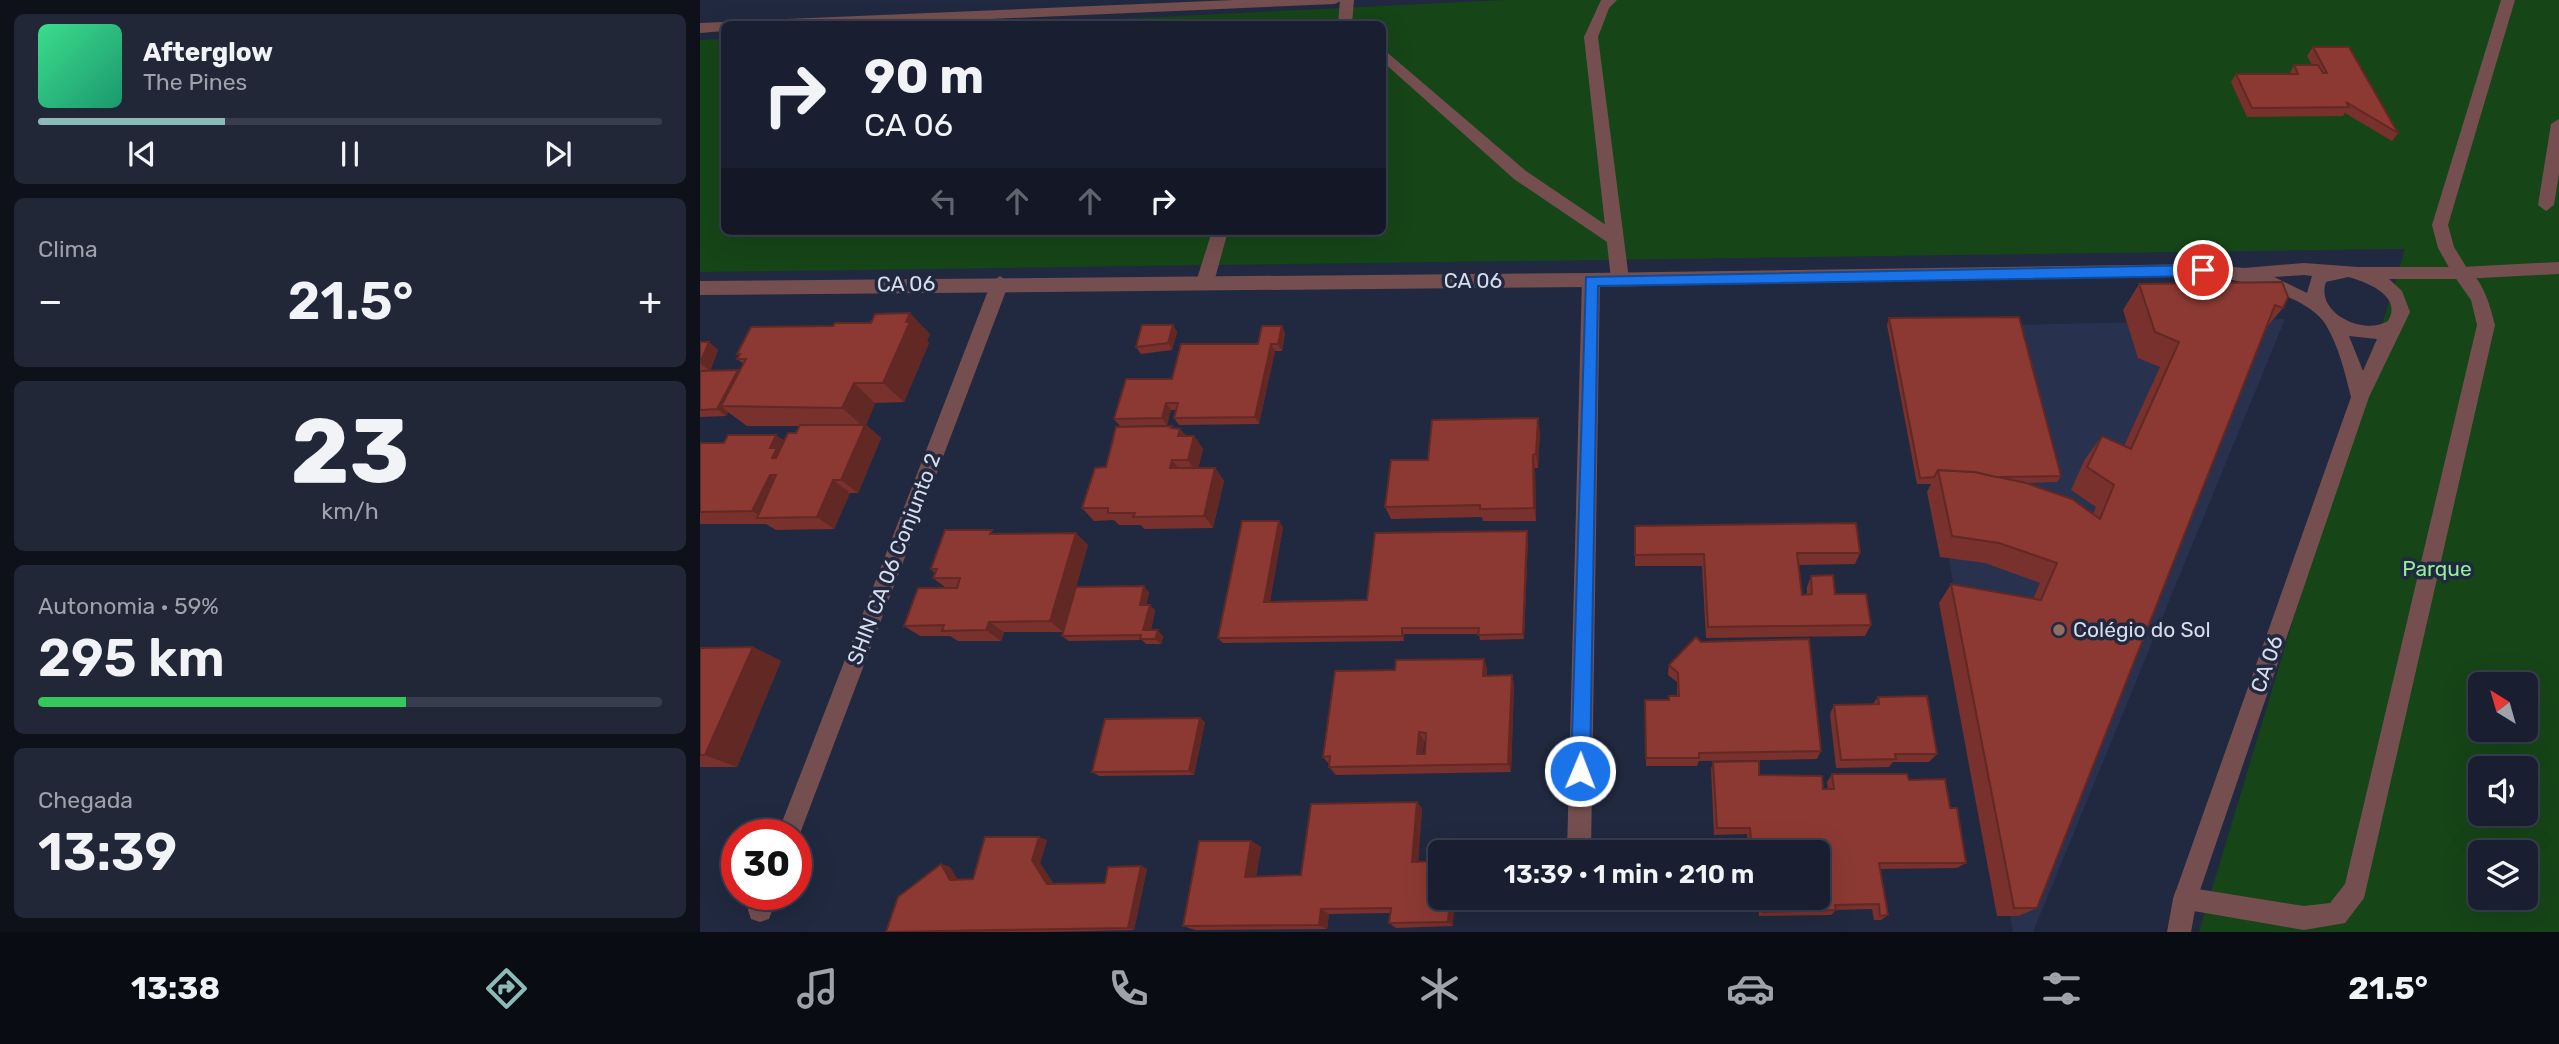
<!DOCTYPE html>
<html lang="pt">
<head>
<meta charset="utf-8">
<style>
  :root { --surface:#191f30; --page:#222738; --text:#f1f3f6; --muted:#9fa2ab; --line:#373d4c; --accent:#8bbbb9 }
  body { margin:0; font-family:Rubik,sans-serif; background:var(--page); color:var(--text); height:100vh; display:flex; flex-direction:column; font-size:26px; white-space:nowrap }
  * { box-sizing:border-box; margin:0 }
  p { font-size:23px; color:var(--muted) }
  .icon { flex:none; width:38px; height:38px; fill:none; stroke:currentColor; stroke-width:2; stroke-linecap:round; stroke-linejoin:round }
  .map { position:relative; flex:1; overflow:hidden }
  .side { display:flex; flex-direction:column; gap:14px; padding:14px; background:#0e111a; width:700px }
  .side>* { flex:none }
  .banner { position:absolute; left:21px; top:21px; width:665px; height:214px; border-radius:10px; box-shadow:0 7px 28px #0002,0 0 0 2px var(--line); background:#191f30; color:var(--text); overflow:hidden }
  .needle { width:46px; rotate:323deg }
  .controls { position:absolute; left:1768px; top:672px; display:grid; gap:14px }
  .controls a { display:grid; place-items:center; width:70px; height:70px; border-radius:10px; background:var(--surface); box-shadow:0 7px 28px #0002,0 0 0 2px var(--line); font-size:35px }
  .speed { position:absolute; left:21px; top:819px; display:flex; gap:14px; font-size:35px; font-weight:700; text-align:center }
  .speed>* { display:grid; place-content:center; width:91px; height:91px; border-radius:50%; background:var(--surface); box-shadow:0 7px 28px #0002,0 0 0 2px var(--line); line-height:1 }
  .speed .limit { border:10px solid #d22; background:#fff; color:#111 }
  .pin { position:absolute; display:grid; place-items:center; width:60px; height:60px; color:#fff; margin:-30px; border:4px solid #fff; border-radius:50%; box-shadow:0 2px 7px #0007 }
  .me { position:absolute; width:77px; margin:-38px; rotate:1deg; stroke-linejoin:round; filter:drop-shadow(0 0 5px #0008) }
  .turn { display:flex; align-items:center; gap:24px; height:147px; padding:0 28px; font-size:32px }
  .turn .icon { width:91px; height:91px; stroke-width:2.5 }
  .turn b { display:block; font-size:49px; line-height:60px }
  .lanes { display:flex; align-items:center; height:66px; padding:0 28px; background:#0003; justify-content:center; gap:35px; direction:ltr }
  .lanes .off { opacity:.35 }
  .big { font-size:52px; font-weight:600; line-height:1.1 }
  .side .card { flex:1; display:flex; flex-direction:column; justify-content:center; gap:10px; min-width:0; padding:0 24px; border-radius:10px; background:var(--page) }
  .side .dial { align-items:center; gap:0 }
  .dial b { font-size:91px; line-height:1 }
  .song { display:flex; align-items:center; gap:21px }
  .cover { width:84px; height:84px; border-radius:10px; background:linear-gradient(135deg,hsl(150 70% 55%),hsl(160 70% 35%)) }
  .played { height:7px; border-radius:4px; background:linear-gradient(90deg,var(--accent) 30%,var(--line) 30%) }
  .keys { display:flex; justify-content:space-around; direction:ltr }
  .heat { display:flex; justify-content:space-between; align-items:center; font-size:38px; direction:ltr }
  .charge { height:10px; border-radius:5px; background:linear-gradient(90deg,#34c759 59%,var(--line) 0) }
  .trip { position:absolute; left:728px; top:840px; width:402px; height:70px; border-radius:10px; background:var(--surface); box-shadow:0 7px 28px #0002,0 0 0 2px var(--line); font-weight:600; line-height:70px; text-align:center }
  .tab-bar { display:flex; height:112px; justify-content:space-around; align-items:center; background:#0a0c13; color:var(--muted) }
  .tab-bar .icon { width:49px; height:49px }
  .tab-bar .active { color:var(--accent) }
  .tab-bar b { font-size:32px; color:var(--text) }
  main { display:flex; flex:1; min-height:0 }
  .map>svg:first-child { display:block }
</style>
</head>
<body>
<main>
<section class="side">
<div class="card">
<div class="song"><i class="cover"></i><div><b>Afterglow</b><p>The Pines</p></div></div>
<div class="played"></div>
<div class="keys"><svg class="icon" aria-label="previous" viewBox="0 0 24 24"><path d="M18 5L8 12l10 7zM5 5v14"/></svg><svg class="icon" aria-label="pause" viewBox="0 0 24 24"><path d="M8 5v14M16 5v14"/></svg><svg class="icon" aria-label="next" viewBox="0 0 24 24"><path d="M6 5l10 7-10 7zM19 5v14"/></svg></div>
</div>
<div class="card"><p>Clima</p>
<div class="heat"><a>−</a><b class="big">21.5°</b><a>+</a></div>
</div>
<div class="card dial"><b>23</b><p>km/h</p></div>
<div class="card"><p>Autonomia · 59%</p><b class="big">295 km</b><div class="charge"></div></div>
<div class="card"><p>Chegada</p><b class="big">13:39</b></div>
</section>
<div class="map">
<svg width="1859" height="932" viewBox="0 0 1859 932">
  <rect width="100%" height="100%" fill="#212940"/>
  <path fill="#28324e" d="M1585,319L1333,932H1313L1209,327Z"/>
  <path fill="#164518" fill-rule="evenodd" d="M805,0H1859V932H1499L1705,249L0,272V40L24,39V231H682V24H318ZM1780,684H1825V730H1780ZM1780,768H1825V814H1780ZM1780,852H1825V898H1780Z"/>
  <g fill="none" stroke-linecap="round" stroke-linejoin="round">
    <g fill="#754f4f" fill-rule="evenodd">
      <path d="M640,0H654L652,24H638Z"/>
      <path d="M682,48L826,171L922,236L924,240L922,244H910L814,179L682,61Z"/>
      <path d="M1859,119V174L1854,205L1846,211L1838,205L1851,124Z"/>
      <path d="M1761,267C1782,273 1790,306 1795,325L1664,898L1645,923L1604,930L1476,908L1473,899L1476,890L1485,887L1604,906L1630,903L1645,884L1777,325L1771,300L1752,273Z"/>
    </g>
    <g fill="#754f4f" fill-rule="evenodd">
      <path d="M534,0H642L635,4L178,24H79L86,19Z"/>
      <path d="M901,0H917L909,8L898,37L929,279L920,286L911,279L884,37Z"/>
      <path d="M1801,0H1815L1748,225L1754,247L1770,273L1761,279L1755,278L1738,248L1732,225Z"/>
      <path d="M24,22L30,24H24V31L0,33V23Z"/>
      <path d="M512,231H528L514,282L505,289L496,282Z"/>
      <path d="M891,273L900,280L891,852H867L882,280Z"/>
      <path d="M300,276L309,283L96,844V835H77L291,283Z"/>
      <path d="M54,894H78L69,919L60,922L51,919L48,910Z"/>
    </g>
    <path fill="#754f4f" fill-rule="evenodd" d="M1859,262V274L1761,279H1689L1702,291L1710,312L1669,397L1497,899L1491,932H1467L1473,899L1651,397C1645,373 1639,347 1626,325C1608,295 1536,278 1503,276L891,287L0,295V281L891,273L1503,264L1544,268L1604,263L1658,267H1761ZM1604,275L1612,276L1607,293L1574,277ZM1648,277C1667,282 1703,296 1688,321C1664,336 1615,313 1626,282ZM1649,336L1677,339L1663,371Z"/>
  </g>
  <g fill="#78312c" fill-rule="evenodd">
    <path d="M1613,47L1698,133L1692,141L1645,113L1643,116L1547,117L1531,82L1536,74H1589L1594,65H1612L1607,56Z"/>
    <path d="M1582,282L1583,308L1565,329L1337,908L1318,916H1297L1239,603L1251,584L1333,599L1340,583L1285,563L1240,557L1227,492L1231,484H1217L1187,325L1189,318L1361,476L1357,482L1326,483L1393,514L1396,507L1371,490L1385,459L1402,436L1424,446L1460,367L1438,358L1423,310L1439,284Z"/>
    <path d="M473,325L477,332L472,350L441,354L436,347Z"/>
    <path d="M582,326L585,333L582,351H575L559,424L479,425L474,418L476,410H471L467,425L420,426L414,419L472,379L558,344Z"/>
    <path d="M230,334L227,340L229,343L204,402L175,403L166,425L181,438L158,493H150L134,529L76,530L66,524H0V443L84,441L96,433L99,426H47L28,412L26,416L0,417V342H9L18,350L10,371H40L44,364L37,359L39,356L37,354Z"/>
    <path d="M473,429H480L486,436H494L503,449L498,468H515L524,481L513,528L444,529L441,525H419L414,520L394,521L382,508L406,467Z"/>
    <path d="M840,432L838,468H835L836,521H783L782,517L691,519L685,507L728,460Z"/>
    <path d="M935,526L1160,553L1155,564L1099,565L1102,595L1107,594V587L1111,576L1171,625L1165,636L1006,638L1002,566H935Z"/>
    <path d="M583,527L570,601L667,600L828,537L824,639L780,640L779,634H704V641L523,643L518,638Z"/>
    <path d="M296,534L388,545L376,587L449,592L446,605L455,610L451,630L463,636L461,644H446L442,640L369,641L362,636L363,632H304L301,641H258L250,636H220L204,626L246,588L233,578L235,573L231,569Z"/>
    <path d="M53,647L81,661L37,767H0V648Z"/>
    <path d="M784,659L787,669V676L814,684L811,772L636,775L629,767V764L623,757L695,670ZM724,741H726L725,754H723Z"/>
    <path d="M969,665L1121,751L1117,759L999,761L997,766H946L945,700H968L977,696V682L968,675Z"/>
    <path d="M1178,697L1237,754L1229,762H1193L1189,767L1136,768L1130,714L1134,705L1173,704Z"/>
    <path d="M505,722L494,775L399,776L392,772Z"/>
    <path d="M1013,762L1059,775L1123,789H1128L1127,782L1132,774L1209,780L1250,808L1266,863L1257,868L1180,869L1188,915L1181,920H1174L1172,909L1136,910L1131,915L1059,916L1058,898H1118V852H1048L1047,834L1014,835L1011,769Z"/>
    <path d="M717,802L722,809L718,861L753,926L696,928L689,923L690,913L629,914L627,929L495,930L483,926L551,841L561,847L556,877L601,875Z"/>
    <path d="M347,840L340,863L353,883H405L441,866L447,869L434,930L341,932H186L241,864L250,867L257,879H273Z"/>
  </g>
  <g fill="#622824">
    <path d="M210,313L230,334L227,340L229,343L204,402L183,383Z"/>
    <path d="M473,325L477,332L472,350L468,343Z"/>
    <path d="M582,326L585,333L582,351L578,344Z"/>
    <path d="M9,342L18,350L10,371L0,363Z"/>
    <path d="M571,344L575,351L559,424L555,417Z"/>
    <path d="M38,370L47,377L21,406L28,412L26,416L17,409Z"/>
    <path d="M154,383L175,403L166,425L181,438L158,493L141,480L164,427L142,408Z"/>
    <path d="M466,403L471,410L467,425L462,418Z"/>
    <path d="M838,418L840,432L838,468L836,454Z"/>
    <path d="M472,426L478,436L480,429L489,442L487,450L471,428Z"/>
    <path d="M76,435L94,448L90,457L72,458L70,448Z"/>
    <path d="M494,436L503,449L497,473L488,460Z"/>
    <path d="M833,455L835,468L836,521L834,508Z"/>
    <path d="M472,460L482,473L470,468Z"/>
    <path d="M515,468L524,481L513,528L504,516Z"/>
    <path d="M70,475L88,488L62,517L52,511Z"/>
    <path d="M133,480L150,493L134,529L117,517Z"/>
    <path d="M579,521L583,527L569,607L564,602Z"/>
    <path d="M827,531L828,537L824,639L823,634Z"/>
    <path d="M376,533L388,545L363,632L350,621Z"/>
    <path d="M444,586L449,592L445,611L440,605Z"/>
    <path d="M450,605L455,610L449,636L443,630Z"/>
    <path d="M289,622L304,632L301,641L286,630Z"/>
    <path d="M702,628L704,634V641L702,636Z"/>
    <path d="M458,630L463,636L461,644L455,639Z"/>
    <path d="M53,647L81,661L37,767L5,755Z"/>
    <path d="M784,659L787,669L786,685L783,676Z"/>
    <path d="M812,675L814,684L811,772L808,764Z"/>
    <path d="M500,718L505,722L494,775L489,771Z"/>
    <path d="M719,732L724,741L722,762L717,754Z"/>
    <path d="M717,802L722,809L718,867L712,862Z"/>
    <path d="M339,837L347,840L340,863L355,886L347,884L332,860Z"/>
    <path d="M551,841L561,847L555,883L545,877Z"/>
    <path d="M241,864L250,867L259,882L250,880Z"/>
    <path d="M441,866L447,869L434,930L428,928Z"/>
    <path d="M750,898H755L753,926L748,922Z"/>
    <path d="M621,909L629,914L627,929L619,925Z"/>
  </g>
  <g fill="#8c3933" stroke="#622824" stroke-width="2" fill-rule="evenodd">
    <path d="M1613,47H1649L1698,133L1646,102L1649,107L1552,108L1536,74H1598L1594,65H1618L1623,73H1627Z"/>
    <path d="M1582,282L1588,297L1583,308L1575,305L1337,908H1314L1251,584L1341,600L1357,563L1299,543L1252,536L1238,470L1275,472L1326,483L1372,499L1400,519L1414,485L1387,467L1402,436L1431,449L1479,342L1455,332L1439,284Z"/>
    <path d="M210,313L206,322H210L183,383H154L142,408L21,406L46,359H37L40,354H37L51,327L133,326L135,323H171L175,314Z"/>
    <path d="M1319,317L1361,476L1296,477L1275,472L1238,470L1234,477L1220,478L1189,318Z"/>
    <path d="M442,325H473L468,343L436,347Z"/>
    <path d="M562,326H582L578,344H571L555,417L474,418L478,403H466L462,418L414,419L426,379H472L481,344H558Z"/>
    <path d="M0,342H9L0,363Z"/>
    <path d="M38,370L17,409L0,410V371Z"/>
    <path d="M838,418L836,454L833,455L834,508L780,509V505L685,507L691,460H728L732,420Z"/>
    <path d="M100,425H165L141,480H133L117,517L57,518L76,475H70L52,511L0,512V443H24L28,435H76L70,448H77L72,458H76L88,433H96Z"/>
    <path d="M472,426L471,428L480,429L478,436H494L488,460H472L470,468H515L504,516L433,517L435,513H408V508H382L395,468L406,467L416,427Z"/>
    <path d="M542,521H579L564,602L667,600L675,533L827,531L823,634L778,635L779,628H702V636L518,638Z"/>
    <path d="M1156,523L1160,553H1097L1102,595L1112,594L1111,576L1133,575L1135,594H1166L1171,625L1008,627L1004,554L935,555V526Z"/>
    <path d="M245,530H292L290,534L376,533L350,621L289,622L286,630L242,631L244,625L204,626L218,588H257L260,578H233L237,569H231Z"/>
    <path d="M444,586L440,605H450L443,630H458L455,639H440L441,635L362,636L376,587Z"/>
    <path d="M996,637L1001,642L1109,639L1121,751L999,753V758H946L945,700H969V696H979L978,673L969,665Z"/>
    <path d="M53,647L5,755H0V648Z"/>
    <path d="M784,659L783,676L812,675L808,764L629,767L630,756L623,757L635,671L695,670L696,660ZM719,732L726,733L725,754H717Z"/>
    <path d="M1227,696L1237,754H1195L1196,759L1141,760L1134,705L1179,704L1178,697Z"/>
    <path d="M500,718L489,771L392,772L405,719Z"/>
    <path d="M1059,761V775L1122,776L1123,789H1134L1132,774H1207L1209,780L1245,779L1250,808H1257L1266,863H1179L1188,915L1180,916L1179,904L1135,905L1136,910L1063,912L1061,898H1118V852H1052L1050,828H1017L1013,762Z"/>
    <path d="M717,802L712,862L740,861V898H750L748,922L689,923L691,908L621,909L619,925L483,926L499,841H551L545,877L601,875L611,804Z"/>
    <path d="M285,837H339L332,860L347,884L405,883L408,867L441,866L428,928L186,932L198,897L241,864L250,880L273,879Z"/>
  </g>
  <path fill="#1a73e8" stroke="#114b97" stroke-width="2" d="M1503,265L1510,270L1503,276L898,286L890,771L887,777L880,780L874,777L871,771L886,277Z"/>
  <circle fill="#8d6e63" stroke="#212940" stroke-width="2.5" cx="1359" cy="630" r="7"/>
  <g text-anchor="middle" stroke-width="7" stroke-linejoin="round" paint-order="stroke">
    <g font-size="21" fill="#d7ddec" stroke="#212940">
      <text x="773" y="288">CA 06</text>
      <text transform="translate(206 284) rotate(-1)" y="7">CA 06</text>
      <text transform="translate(194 559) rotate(-69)" y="7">SHIN CA 06 Conjunto 2</text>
      <text transform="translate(1567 664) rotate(-71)" y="7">CA 06</text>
    </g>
    <g font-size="21" fill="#97ee98" stroke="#212940">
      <text x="1737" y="576">Parque</text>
    </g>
    <g font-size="21" fill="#d7ddec" stroke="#212940" text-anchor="start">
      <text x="1373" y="637">Colégio do Sol</text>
    </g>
  </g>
</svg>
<div class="controls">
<a><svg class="needle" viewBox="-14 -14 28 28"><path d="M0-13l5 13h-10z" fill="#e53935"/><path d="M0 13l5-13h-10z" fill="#9fa2ab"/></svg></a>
<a><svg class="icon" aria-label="sound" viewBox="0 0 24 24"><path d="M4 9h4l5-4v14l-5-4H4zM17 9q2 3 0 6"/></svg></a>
<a><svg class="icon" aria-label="layers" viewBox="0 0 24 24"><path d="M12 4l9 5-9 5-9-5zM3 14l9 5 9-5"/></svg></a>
</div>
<div class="speed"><div class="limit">30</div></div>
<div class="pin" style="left:1503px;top:270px;background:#d93025"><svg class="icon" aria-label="arrive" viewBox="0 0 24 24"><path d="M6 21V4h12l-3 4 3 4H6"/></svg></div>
<svg class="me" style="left:880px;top:771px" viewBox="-20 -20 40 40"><circle r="17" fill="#1a73e8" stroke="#fff" stroke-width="3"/><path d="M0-11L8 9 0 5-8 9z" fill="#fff"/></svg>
<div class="trip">13:39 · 1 min · 210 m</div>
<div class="banner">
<div class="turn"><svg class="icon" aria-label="right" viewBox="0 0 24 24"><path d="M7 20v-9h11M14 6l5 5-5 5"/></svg><div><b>90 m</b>CA 06</div></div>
<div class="lanes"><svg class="icon off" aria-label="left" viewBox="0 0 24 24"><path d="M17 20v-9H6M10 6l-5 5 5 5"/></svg><svg class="icon off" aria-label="ahead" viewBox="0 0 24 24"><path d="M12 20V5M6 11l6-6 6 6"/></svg><svg class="icon off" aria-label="ahead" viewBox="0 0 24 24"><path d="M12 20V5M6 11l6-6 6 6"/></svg><svg class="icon" aria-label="right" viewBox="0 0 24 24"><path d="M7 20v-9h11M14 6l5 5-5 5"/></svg></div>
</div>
</div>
</main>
<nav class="tab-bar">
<b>13:38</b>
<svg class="icon active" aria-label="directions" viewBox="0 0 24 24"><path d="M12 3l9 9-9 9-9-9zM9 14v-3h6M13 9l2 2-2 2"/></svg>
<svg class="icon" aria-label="music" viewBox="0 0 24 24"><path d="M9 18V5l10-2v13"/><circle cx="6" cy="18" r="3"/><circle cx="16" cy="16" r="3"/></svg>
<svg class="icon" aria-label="phone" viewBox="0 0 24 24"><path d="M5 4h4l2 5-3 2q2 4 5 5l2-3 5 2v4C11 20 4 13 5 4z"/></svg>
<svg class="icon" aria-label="climate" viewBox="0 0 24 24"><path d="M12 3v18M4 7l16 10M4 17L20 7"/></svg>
<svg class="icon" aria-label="car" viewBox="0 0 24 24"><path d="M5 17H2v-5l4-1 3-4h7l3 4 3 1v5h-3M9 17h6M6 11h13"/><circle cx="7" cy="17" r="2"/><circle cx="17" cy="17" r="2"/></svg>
<svg class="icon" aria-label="filters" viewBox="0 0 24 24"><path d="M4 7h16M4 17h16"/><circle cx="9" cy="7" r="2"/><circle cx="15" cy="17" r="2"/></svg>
<b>21.5°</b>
</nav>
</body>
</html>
